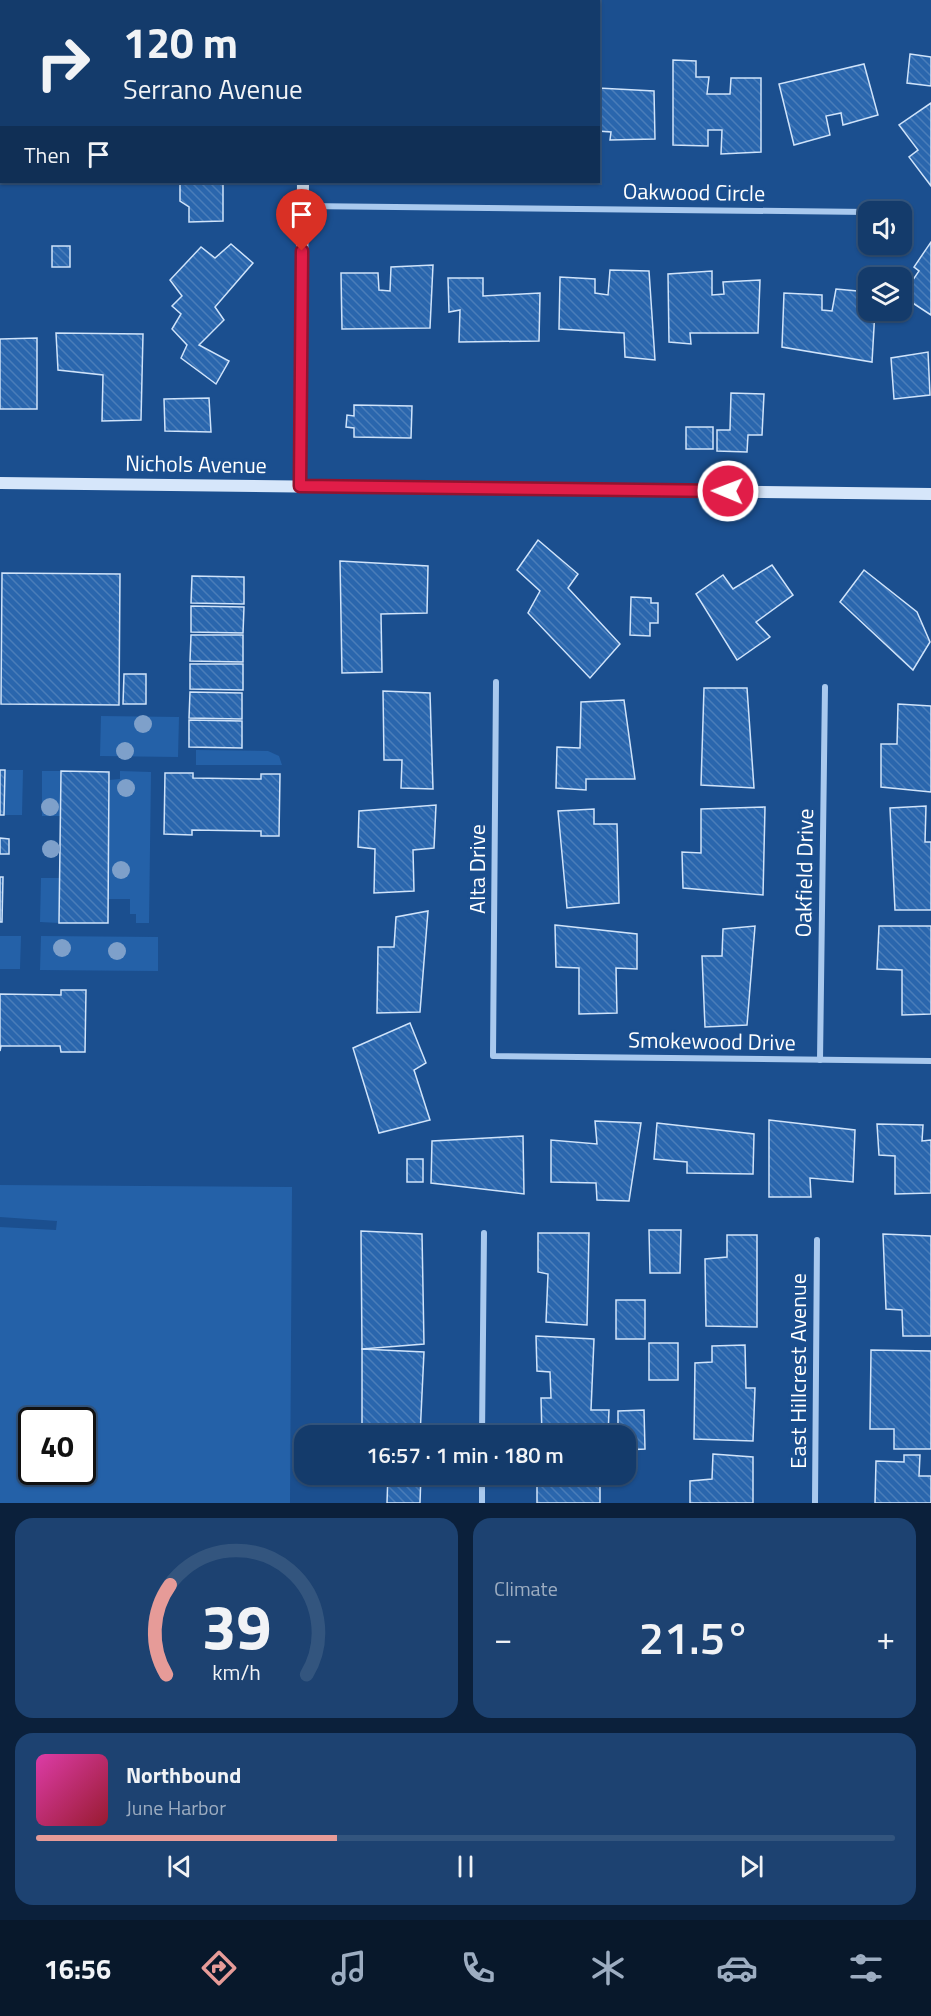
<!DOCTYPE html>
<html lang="en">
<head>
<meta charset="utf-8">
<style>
  :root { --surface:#143b6b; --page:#1d4271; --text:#f1f3f6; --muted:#9dadc1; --line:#33557e; --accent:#e69b98 }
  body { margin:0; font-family:"Titillium Web",sans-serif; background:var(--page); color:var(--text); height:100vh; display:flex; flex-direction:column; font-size:22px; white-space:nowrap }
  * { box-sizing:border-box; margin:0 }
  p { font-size:20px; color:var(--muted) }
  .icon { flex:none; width:33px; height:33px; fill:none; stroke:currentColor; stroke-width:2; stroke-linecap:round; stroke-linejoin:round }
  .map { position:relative; height:1503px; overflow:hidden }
  .details { display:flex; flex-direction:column; gap:15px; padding:15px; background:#0b203b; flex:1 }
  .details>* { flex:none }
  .banner { position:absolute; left:0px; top:0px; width:600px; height:183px; box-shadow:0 2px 4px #0004,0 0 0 2px var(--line); background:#143b6b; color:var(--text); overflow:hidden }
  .fabs { position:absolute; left:858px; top:201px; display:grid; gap:12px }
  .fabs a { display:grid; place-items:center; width:54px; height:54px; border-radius:12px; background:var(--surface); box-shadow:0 2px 4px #0004,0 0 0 2px var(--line); font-size:30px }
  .speed { position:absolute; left:18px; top:1407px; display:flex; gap:12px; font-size:30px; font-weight:700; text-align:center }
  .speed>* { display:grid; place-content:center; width:78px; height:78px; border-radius:50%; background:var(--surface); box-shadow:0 2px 4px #0004,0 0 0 2px var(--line); line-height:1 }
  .speed .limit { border:3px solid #111; border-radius:9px; background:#fff; color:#111 }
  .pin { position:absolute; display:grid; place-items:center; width:51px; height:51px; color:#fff; margin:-62px -26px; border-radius:50% 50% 50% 0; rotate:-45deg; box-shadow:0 0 6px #0007 }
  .pin .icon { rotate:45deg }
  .me { position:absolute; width:66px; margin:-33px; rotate:271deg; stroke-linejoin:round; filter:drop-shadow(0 0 4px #0008) }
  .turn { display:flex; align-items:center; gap:21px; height:126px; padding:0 24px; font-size:27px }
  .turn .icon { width:78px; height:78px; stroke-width:2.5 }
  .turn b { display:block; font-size:42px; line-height:51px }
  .then { display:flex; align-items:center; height:57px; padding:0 24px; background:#0003; gap:12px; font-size:22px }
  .big { font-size:45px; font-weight:600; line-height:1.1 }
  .details .tile { flex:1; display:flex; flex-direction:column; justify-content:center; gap:9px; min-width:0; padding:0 21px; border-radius:18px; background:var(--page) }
  .details .dial { align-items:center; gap:0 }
  .dial svg { height:156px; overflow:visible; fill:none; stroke:var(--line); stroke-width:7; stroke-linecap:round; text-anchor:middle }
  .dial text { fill:var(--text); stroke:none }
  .song { display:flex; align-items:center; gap:18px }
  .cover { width:72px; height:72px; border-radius:9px; background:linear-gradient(135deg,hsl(320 70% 55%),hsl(350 70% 35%)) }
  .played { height:6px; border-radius:3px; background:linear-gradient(90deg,var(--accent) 35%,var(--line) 35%) }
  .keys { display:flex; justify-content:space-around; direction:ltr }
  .heat { display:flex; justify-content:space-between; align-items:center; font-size:33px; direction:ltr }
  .details .tiles { flex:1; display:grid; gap:15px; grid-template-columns:1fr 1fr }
  .tile:last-child { grid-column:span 2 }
  .trip { position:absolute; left:294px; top:1425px; width:342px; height:60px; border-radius:18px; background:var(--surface); box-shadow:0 2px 4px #0004,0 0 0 2px var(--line); font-weight:600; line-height:60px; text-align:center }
  .tab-bar { display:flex; height:96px; justify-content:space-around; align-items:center; background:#08182b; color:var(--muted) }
  .tab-bar .icon { width:42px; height:42px }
  .tab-bar .active { color:var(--accent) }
  .tab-bar b { font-size:27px; color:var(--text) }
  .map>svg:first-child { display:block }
</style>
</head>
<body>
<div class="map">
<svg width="931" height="1503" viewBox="0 0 931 1503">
  <defs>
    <pattern id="building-back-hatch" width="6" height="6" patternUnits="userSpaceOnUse" patternTransform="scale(1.5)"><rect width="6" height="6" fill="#2a66ad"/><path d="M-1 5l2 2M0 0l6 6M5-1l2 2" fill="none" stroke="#4a7db9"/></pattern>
  </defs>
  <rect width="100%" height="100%" fill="#1b4f8f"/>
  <g fill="#2461a8" fill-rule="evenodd">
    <path d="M101,716L179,717L178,757L100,756Z"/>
    <path d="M196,750L268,751L279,756L282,765H196Z"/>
    <path d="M5,770H23L22,815H4Z"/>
    <rect x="42" y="771" width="19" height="45"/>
    <path d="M120,771L151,772L149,923H136V914H130V899H108L109,780L120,779Z"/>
    <path d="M41,878H60L59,923L40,922Z"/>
    <path d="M0,936H21L20,969H0Z"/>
    <path d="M41,936L158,937V971L40,970Z"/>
    <path d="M0,1185L292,1187L290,1503H0V1227L56,1230L57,1221L0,1217ZM32,1420H82V1472H32Z"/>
  </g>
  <g fill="url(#building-back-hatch)" stroke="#cfe3fa" stroke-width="1.5">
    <path d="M0,0H71L72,2H2V8Z"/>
    <path d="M123,0H222V2Z"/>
    <path d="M910,54L931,57V86L907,83Z"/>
    <path d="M673,60L696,61V77H709L707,94H730L731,78H761V152L721,154L722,130H708V146L673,145Z"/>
    <path d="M864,64L878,115L843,125L841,113L826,116L830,135L794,145L779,84Z"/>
    <path d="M598,88L654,91L655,139L610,140L611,132L598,131Z"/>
    <path d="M931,103V186L909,157L918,150L899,125Z"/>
    <path d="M180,182H223V221L189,222V207L180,201Z"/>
    <path d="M931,242V315L902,296L919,271L914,267Z"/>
    <path d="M231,244L253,263L215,307L224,320L199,345L229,361L216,384L181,358L187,345L172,329L181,314L172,306L182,296L170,280L201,247L215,258Z"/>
    <rect x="52" y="246" width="18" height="21"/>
    <path d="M433,265L430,328L342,329L341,273H378L379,290L390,291L391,267Z"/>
    <path d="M610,270L649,271L655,360L625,357L624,333L559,329L560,277L595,279V293L608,295Z"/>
    <path d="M712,271V295L724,294L723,282L760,280L758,333H690L691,344L669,342L668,274Z"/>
    <path d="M448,278H483V296L540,293L539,341L459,342L460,310L449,312Z"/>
    <path d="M836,289L868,292V310H875L872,362L782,347L784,293L822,295V310L832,311Z"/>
    <path d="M56,333L143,334L141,420L102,421L103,375L58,370Z"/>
    <path d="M37,338V409H0V339Z"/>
    <path d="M928,352L930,395L894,399L891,358Z"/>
    <path d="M731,393L764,394L762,435H748L747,452L717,451V430H730Z"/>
    <path d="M209,398L211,432L165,431L164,399Z"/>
    <path d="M354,405L412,406L411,438L354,437V428L346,427L347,415L354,416Z"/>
    <rect x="686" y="427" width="27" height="22"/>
    <path d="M538,540L578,574L568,588L620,644L590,678L528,613L540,591L517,570Z"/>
    <path d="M340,561L428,566L427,613L381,614L382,672L342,673Z"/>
    <path d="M772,565L793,595L756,622L770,637L737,660L696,594L723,575L733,589Z"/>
    <path d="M864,570L917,612L930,642L913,670L840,602Z"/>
    <path d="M2,573L120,574L119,705L1,704Z"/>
    <path d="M192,576L244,577V604L191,603Z"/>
    <path d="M631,597L651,598V603H658V623H650V636L630,635Z"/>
    <path d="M191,606L244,607L243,633L191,632Z"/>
    <path d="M191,635H243V662L190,661Z"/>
    <path d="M190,664H243V690L190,689Z"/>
    <path d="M124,674H146V704H123Z"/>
    <path d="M704,688H747L754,788L701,785Z"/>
    <path d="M383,691L430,693L433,789L401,788L402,760H384Z"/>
    <path d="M190,692L242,693V719L189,718Z"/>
    <path d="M624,700L635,779H586V790L556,788L557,747L580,748L581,702Z"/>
    <path d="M898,704L931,706V792L881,787V744H897Z"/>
    <path d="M189,720L242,721V748L189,747Z"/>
    <path d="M0,770H5L4,815H0Z"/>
    <path d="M61,771L109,772L108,923H59Z"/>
    <path d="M165,773H193V778L261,779V774H280L279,836H261V831L192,830V835L164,834Z"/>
    <path d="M436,805L434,848L413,850L414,891L374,893L375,849L358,847L359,811Z"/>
    <path d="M926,806L925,842H931V910H895L890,808Z"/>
    <path d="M765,807L763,895L683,888L682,852L701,853V809Z"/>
    <path d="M594,809V824H617L619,903L567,908L558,811Z"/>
    <path d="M0,838L9,839V854H0Z"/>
    <path d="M0,877H3L2,922H0Z"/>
    <path d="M428,911L420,1012L377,1013L378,947H394L396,917Z"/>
    <path d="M555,925L637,934V969L616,968L617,1013L579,1014V968L556,967Z"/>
    <path d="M755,926L747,1025L705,1027L702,956H722L723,929Z"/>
    <path d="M879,926H931V1014L902,1015V970L877,969Z"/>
    <path d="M61,990H86L85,1052H61L60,1046H1L0,1051V994L61,995Z"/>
    <path d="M410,1023L426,1063L414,1070L430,1120L379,1133L353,1048Z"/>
    <path d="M769,1120L855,1130L853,1182L810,1178L811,1197H769Z"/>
    <path d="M595,1121L641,1123L629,1201L597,1200L596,1183L551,1182V1140L597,1144Z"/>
    <path d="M657,1123L754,1134L753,1174L687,1173V1162L654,1159Z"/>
    <path d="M877,1124L923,1125L922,1141L931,1140V1193L895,1194V1156L879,1155Z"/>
    <path d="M523,1136L524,1194L431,1183L432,1141Z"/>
    <rect x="407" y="1159" width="16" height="23"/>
    <path d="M649,1230H681L680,1273H650Z"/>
    <path d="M361,1231L422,1234L424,1344L362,1349Z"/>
    <path d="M538,1233H589L587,1325L546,1322L548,1274L538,1272Z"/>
    <path d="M883,1234L931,1236V1336H903L902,1310L886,1309Z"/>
    <path d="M727,1235H757V1327L706,1326L705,1259L727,1257Z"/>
    <rect x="616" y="1300" width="29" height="39"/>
    <path d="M536,1336L594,1339L591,1410H609L608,1436H542L541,1398H551L550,1372L537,1371Z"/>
    <rect x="649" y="1343" width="29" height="37"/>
    <path d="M745,1345L746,1388H755L753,1441L694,1439L695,1363L712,1362V1346Z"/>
    <path d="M362,1349L424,1352L420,1436H362Z"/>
    <path d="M871,1350L931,1351V1449H894V1429H870Z"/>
    <path d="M644,1410L645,1449L626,1450V1436H618V1411Z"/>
    <path d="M713,1454L753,1457V1503H690V1481L712,1479Z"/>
    <path d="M904,1455H920L919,1476H931V1503H875L876,1461L904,1462Z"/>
    <path d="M388,1474H421L420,1503H387Z"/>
    <rect x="537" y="1474" width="63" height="29"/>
  </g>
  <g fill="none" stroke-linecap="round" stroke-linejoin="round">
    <g stroke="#a9c9ee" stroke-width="6">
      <path d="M303,206L868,212"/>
      <path d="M496,682L493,1056L931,1061"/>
      <path d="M820,1060L825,687"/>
      <path d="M482,1436L484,1233"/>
      <path d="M482,1503V1474"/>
      <path d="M815,1503L817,1240"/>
    </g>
    <g stroke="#d6e6fa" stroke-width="12">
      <path d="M304,2V0"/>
      <path d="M0,483L931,494"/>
      <path d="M300,486L303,182"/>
    </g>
  </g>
  <g fill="#7ea0ca">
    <circle cx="143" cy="724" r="9"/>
    <circle cx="125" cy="751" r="9"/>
    <circle cx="126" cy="788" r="9"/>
    <circle cx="50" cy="807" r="9"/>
    <circle cx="51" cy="849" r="9"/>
    <circle cx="121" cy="870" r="9"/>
    <circle cx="62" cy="948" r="9"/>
    <circle cx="117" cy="951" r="9"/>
  </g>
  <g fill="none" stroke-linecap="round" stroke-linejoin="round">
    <defs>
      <path id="route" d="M302,251L300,486L728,491"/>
    </defs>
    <use href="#route" stroke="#92132f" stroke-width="15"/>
    <use href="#route" stroke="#e11d48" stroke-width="10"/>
  </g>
  <g text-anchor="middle" stroke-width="6" stroke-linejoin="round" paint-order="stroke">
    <g font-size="22" fill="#fff" stroke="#1b4f8f">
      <text transform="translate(694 192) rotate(1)" y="8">Oakwood Circle</text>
      <text transform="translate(196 464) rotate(1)" y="8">Nichols Avenue</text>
      <text transform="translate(477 869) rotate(-90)" y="8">Alta Drive</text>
      <text transform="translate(804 873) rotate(-89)" y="8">Oakfield Drive</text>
      <text transform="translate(712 1041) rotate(1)" y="8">Smokewood Drive</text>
      <text transform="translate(798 1371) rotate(-90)" y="8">East Hillcrest Avenue</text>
    </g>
  </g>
</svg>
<div class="fabs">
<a><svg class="icon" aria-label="sound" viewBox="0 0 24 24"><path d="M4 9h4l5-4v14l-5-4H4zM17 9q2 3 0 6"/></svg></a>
<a><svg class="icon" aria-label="layers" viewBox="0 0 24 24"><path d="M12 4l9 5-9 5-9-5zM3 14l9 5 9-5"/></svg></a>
</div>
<div class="speed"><div class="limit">40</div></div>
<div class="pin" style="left:302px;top:251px;background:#d93025"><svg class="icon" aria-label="arrive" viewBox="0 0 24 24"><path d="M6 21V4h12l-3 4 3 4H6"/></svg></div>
<svg class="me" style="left:728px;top:491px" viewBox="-20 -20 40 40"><circle r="17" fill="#e11d48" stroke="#fff" stroke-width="3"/><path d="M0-11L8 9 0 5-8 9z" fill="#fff"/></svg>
<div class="trip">16:57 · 1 min · 180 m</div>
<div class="banner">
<div class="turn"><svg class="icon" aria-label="right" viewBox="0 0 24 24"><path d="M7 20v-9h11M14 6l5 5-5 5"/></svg><div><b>120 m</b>Serrano Avenue</div></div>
<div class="then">Then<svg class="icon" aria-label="arrive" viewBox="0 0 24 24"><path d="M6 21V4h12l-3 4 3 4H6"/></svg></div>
</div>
</div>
<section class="details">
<div class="tiles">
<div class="tile dial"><svg viewBox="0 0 100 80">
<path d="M14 69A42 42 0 1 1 86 69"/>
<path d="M14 69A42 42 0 0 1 16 23" stroke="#e69b98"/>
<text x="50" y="56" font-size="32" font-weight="700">39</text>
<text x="50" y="72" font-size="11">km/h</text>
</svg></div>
<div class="tile"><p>Climate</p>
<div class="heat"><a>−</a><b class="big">21.5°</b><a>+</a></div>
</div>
<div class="tile">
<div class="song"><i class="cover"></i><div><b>Northbound</b><p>June Harbor</p></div></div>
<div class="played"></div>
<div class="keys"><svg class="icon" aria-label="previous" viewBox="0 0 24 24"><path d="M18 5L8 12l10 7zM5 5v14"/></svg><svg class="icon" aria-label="pause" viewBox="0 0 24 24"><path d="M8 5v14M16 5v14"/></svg><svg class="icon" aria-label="next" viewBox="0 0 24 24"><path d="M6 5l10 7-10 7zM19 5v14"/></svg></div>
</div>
</div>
</section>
<nav class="tab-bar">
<b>16:56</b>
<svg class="icon active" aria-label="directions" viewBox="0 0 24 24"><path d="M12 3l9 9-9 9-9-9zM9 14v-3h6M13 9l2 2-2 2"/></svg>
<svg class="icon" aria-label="music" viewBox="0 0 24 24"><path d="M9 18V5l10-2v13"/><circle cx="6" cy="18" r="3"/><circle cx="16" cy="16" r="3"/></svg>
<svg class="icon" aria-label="phone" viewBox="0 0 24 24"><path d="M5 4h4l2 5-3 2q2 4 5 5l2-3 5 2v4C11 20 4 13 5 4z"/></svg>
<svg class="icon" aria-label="climate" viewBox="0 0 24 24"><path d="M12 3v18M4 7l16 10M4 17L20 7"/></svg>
<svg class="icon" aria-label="car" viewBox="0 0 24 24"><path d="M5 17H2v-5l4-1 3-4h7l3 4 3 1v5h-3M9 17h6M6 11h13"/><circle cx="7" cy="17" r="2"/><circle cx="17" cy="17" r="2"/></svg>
<svg class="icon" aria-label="filters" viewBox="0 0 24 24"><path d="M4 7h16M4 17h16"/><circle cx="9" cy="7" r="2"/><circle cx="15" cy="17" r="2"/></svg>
</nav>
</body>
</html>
